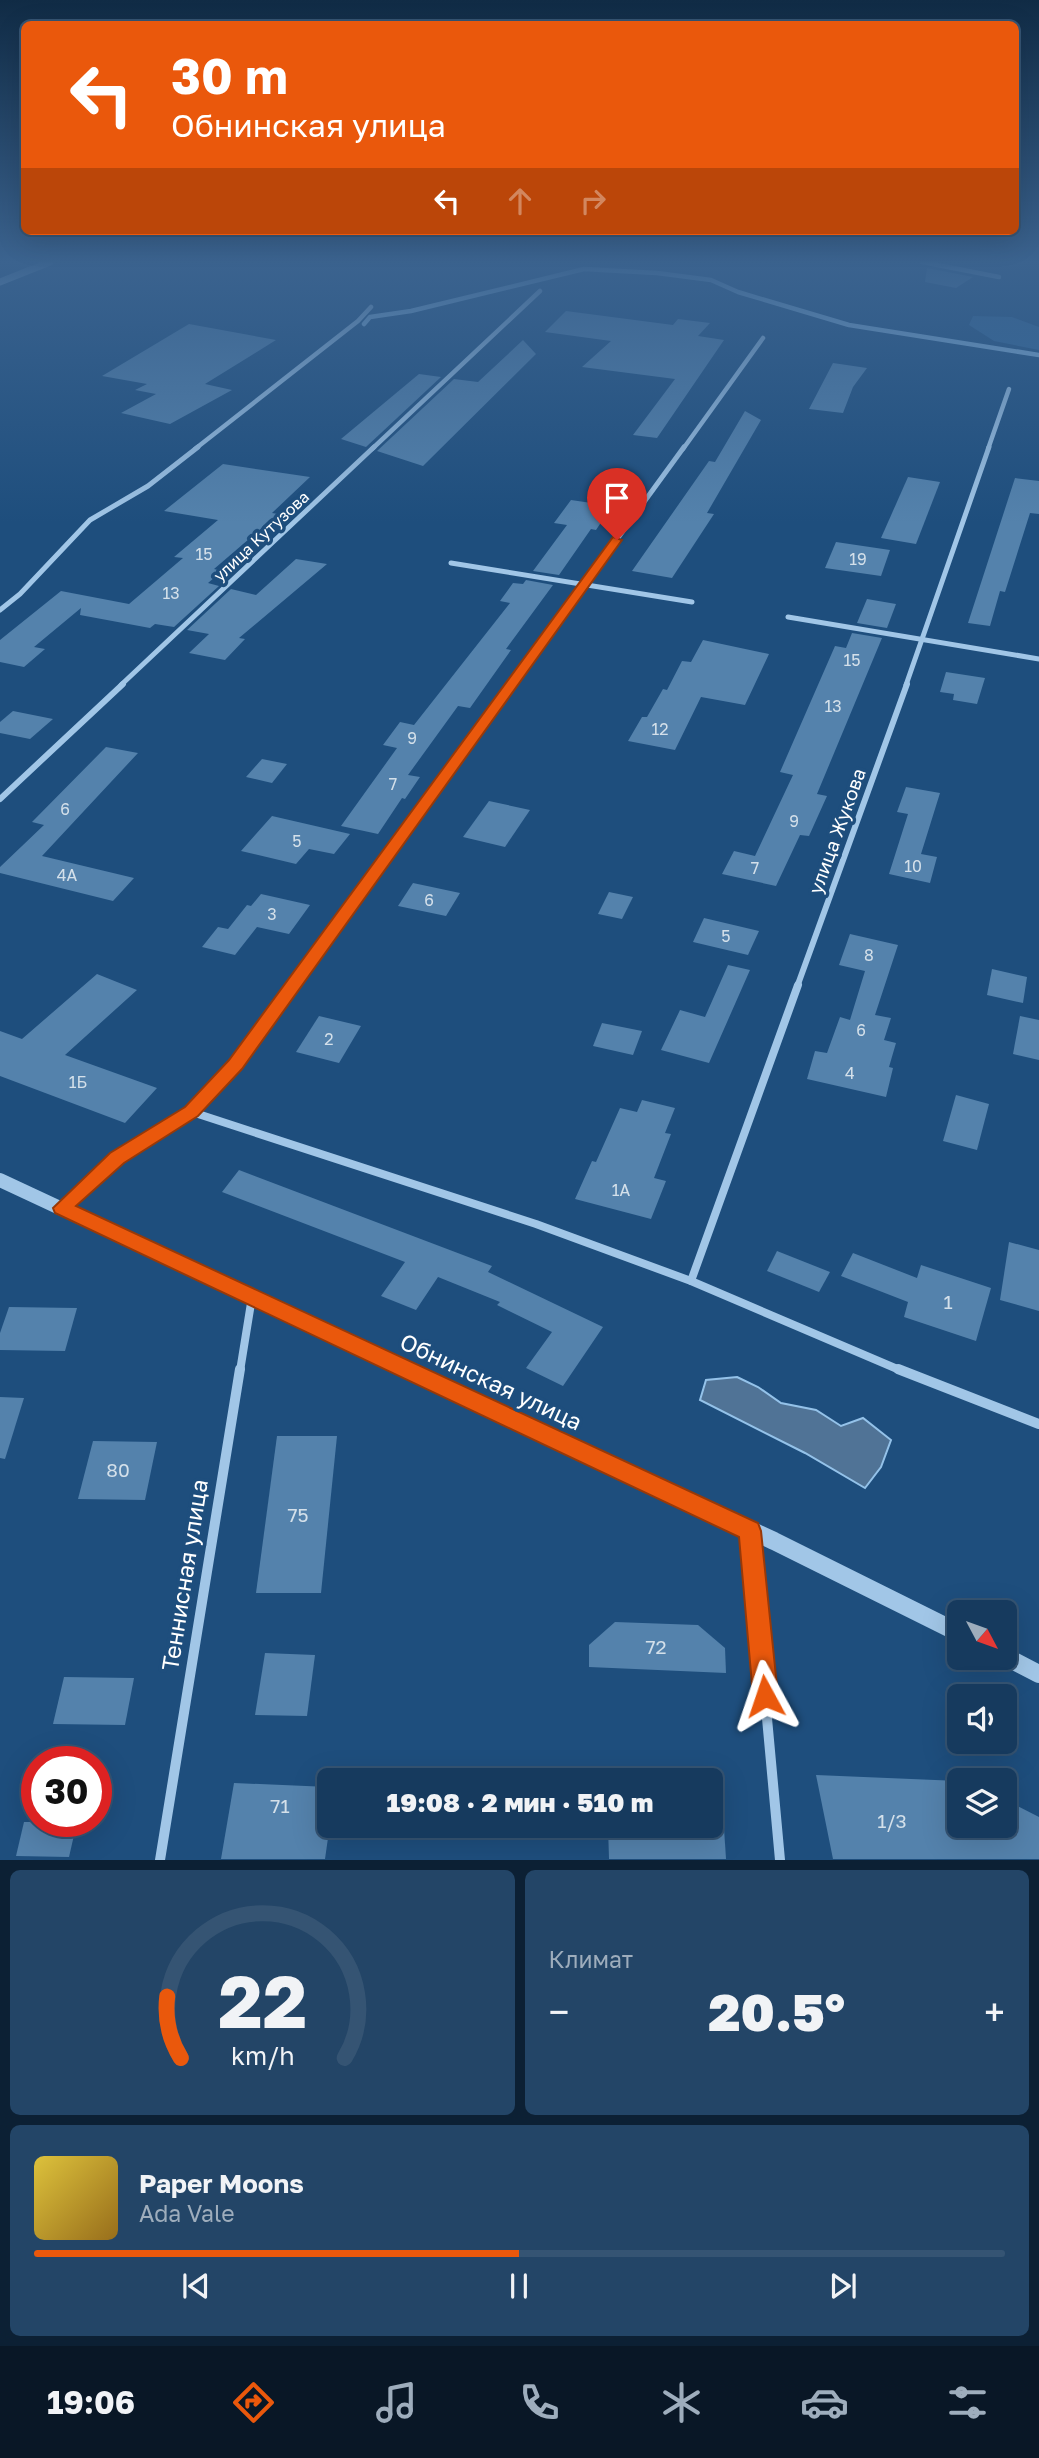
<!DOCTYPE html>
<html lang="ru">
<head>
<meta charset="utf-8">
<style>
  :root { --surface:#163a5e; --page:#234567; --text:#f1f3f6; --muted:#9eadbc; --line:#355473; --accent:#ea580c }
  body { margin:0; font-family:"Golos Text",sans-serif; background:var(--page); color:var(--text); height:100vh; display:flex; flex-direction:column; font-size:26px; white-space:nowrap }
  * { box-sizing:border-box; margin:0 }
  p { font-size:23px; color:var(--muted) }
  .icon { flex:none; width:38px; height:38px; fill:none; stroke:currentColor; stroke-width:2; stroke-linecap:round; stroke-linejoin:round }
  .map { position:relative; height:1860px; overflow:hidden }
  .panel { display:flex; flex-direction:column; gap:10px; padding:10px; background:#0c2034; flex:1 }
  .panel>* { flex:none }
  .guide { position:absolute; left:21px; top:21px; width:998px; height:214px; border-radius:10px; box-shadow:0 7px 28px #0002,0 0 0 2px var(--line); background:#ea580c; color:#fff; overflow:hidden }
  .needle { width:46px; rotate:131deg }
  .controls { position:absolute; left:947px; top:1600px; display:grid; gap:14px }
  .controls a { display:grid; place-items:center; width:70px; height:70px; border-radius:10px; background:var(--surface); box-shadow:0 7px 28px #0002,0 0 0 2px var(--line); font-size:35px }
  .speed { position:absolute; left:21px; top:1746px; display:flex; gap:14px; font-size:35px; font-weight:700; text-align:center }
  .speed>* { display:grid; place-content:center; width:91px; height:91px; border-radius:50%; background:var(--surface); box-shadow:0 7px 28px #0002,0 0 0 2px var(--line); line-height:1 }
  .speed .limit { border:10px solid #d22; background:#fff; color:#111 }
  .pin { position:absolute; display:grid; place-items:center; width:60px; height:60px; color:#fff; margin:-72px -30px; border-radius:50% 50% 50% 0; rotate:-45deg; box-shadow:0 0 7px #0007 }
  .pin .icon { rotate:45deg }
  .me { position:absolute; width:77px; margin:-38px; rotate:355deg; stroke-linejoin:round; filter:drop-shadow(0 0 5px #0008) }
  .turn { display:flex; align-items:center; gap:24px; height:147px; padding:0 35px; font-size:32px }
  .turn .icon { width:91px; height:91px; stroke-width:2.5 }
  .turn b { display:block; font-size:49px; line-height:60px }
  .lanes { display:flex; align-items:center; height:66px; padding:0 35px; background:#0003; justify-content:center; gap:35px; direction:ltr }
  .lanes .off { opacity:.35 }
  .big { font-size:52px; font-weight:800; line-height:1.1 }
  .panel .widget { flex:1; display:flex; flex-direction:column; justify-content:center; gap:10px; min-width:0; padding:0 24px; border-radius:10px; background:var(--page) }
  .panel .dial { align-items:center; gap:0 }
  .dial svg { height:182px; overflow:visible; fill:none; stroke:var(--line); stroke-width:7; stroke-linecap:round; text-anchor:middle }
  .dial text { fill:var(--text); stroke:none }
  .song { display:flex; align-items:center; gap:21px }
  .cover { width:84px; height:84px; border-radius:10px; background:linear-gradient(135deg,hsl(50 70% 55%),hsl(40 70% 35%)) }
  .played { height:7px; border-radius:4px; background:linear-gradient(90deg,var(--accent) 50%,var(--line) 50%) }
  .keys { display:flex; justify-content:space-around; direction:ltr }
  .heat { display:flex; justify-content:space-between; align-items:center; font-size:38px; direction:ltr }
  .panel .tiles { flex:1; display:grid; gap:10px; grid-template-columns:1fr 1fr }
  .widget:last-child { grid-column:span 2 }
  .trip { position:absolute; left:317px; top:1768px; width:406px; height:70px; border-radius:10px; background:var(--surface); box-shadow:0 7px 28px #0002,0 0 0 2px var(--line); font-weight:800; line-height:70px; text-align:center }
  .tab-bar { display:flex; height:112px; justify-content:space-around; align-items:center; background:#091726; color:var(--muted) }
  .tab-bar .icon { width:49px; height:49px }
  .tab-bar .current { color:var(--accent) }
  .tab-bar b { font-size:32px; color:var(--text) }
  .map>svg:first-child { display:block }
</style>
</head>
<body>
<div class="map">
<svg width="1039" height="1860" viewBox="0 0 1039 1860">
  <rect width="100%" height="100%" fill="#1e4e7d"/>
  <path fill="#31689b" d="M973,316L1012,317L1039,327V350L994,341L969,325Z"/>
  <path fill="#507396" stroke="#94c2e9" stroke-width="2" d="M737,1377L758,1387L781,1403L816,1410L841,1426L863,1418L891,1440L881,1467L865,1488L805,1453L700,1400L706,1380Z"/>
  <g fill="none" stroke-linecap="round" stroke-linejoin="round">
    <path stroke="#94c2e9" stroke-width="4.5" d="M364,324L370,317L411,311L584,269L657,273L711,280L738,292L849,325L1039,355"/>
  </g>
  <g fill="#5482ac">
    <path d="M927,268L973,277L956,288L925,282Z"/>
    <path d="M566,311L673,325L678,319L710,323L698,336L724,340L657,438L633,435L675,379L582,367L611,341L545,332Z"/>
    <path d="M189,324L276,340L205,384L232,390L170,424L121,413L156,394L135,390L147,384L102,376Z"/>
    <path d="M523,340L536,354L423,466L377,451L454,379L478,382Z"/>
    <path d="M833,363L867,368L853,387L843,413L809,409Z"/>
    <path d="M419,374L441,377L366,447L341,439Z"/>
    <path d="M745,411L761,420L707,513L714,514L672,578L632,571L709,461L715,462Z"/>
    <path d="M223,464L310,477L272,513L278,514L214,569L222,571L208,583L219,586L174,627L155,624L150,628L80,615L81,608L34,647L45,649L24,667L0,662V640L61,591L129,604L183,558L174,557L218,520L164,511Z"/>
    <path d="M908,477L940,482L916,544L881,538Z"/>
    <path d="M1015,478L1039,481V514L1030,513L1005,592L1000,591L990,626L968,623Z"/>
    <path d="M571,500L612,506L596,530L591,529L559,575L533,571L567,525L554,523Z"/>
    <path d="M836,542L890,550L881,576L825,568Z"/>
    <path d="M296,559L327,564L239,638L245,639L225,660L189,653L209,634L187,630L231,589L256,595Z"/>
    <path d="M526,580L553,585L506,649L511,650L470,708L458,706L408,775L420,777L405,799L402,798L378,834L341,826L397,748L383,745L400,722L414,725L510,603L500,601L513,583L523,584Z"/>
    <path d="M867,599L896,604L887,628L857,623Z"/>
    <path d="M852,633L882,638L817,794L827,796L809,836L800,835L776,886L722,874L734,851L755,856L793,775L780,772L835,646L846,648Z"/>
    <path d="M703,640L769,654L745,705L701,697L675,750L628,741L642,717H647L663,689L667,690L682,661L691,662Z"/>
    <path d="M946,672L985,678L977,704L953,700L954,694L940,692Z"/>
    <path d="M13,711L53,719L30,739L0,733V722Z"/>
    <path d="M106,747L138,753L42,856L134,878L113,901L0,873V867L44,825L32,822Z"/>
    <path d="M262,759L287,764L272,783L246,777Z"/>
    <path d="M906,787L940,793L921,854L937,857L930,883L889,874L908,814L897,812Z"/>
    <path d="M489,801L530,810L505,847L463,837Z"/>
    <path d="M272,816L350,834L334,854L309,849L296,864L241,851Z"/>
    <path d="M413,883L460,893L446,916L398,906Z"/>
    <path d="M609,892L633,897L622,919L598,914Z"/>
    <path d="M261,894L310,905L289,934L257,927L235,955L202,947L218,927L228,929L247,905L251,906Z"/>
    <path d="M704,918L759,931L748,955L693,942Z"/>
    <path d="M850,934L898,945L875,1015L891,1018L884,1040L896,1043L889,1067L893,1068L886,1097L807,1079L815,1051L827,1053L840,1017L850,1020L865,971L839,965Z"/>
    <path d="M728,965L750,970L709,1063L661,1050L680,1010L705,1017Z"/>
    <path d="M992,969L1027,977L1023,1003L987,995Z"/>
    <path d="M97,974L137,990L65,1055L157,1088L125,1123L0,1076V1031L22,1039Z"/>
    <path d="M319,1016L361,1026L339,1063L296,1052Z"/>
    <path d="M1020,1016L1039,1020V1060L1013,1054Z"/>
    <path d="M602,1023L642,1031L633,1055L593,1046Z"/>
    <path d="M956,1095L989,1104L977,1150L943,1141Z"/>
    <path d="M642,1100L675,1108L665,1133L671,1134L654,1178L666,1181L651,1219L575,1199L592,1161L596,1162L620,1108L637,1112Z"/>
    <path d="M239,1170L492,1266L488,1272L603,1327L563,1386L526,1368L552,1332L497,1305L500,1302L438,1277L416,1310L381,1296L405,1262L222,1192Z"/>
    <path d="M1009,1242L1039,1250V1311L1000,1300Z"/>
    <path d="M777,1251L830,1272L819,1292L767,1271Z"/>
    <path d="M853,1253L917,1278L921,1265L991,1288L976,1341L904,1317L908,1302L841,1276Z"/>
    <path d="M9,1307L77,1308L65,1351L0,1350V1333Z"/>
    <path d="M0,1397L24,1398L5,1459L0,1458Z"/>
    <path d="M277,1436H337L321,1593H256Z"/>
    <path d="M93,1441L157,1442L145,1500L78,1499Z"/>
    <path d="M615,1622L698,1625L725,1648L726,1673L589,1667V1645Z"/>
    <path d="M265,1653L315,1655L307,1716L255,1715Z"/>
    <path d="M64,1677L134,1678L125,1725L53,1724Z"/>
    <path d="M816,1775L959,1781V1825H1004V1799L1039,1817V1859H833Z"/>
    <path d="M234,1783L329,1787V1831L325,1859H221Z"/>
    <path d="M24,1822H77L69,1857L16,1856Z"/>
    <path d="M608,1826L724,1828L726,1859H609Z"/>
  </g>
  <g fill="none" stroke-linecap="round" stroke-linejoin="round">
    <g stroke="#a1c6e7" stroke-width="4.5">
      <path d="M922,262L999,277"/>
      <path d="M195,449L358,321L371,307"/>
      <path d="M372,449L540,291"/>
      <path d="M683,449L763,338"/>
      <path d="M988,449L1009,389"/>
    </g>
    <g stroke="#a1c6e7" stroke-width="5">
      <path d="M451,563L692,602"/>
      <path d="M0,610L20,594L90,520L148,486L198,447"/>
      <path d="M788,617L1039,659"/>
      <path d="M121,685L374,447"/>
      <path d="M511,685L684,447"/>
      <path d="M906,685L989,447"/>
    </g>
    <g stroke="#a1c6e7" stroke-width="6">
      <path d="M0,799L123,684"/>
      <path d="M292,987L512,684"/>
      <path d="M797,987L907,684"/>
    </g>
    <g stroke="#a1c6e7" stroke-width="8">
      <path d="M192,1112L536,1224L691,1281L902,1371"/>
      <path d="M62,1208L117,1158L192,1112L236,1064L293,985"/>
      <path d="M691,1281L798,985"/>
      <path d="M240,1371L252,1297"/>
    </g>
    <g stroke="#a1c6e7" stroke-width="10">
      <path d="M898,1369L1039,1424"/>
      <path d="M750,1533L780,1860"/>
      <path d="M160,1860L240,1369"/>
    </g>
    <path stroke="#a1c6e7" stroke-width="7" d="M0,282L50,262"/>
    <path stroke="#a1c6e7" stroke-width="14" d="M0,1180L409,1371"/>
    <g stroke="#a1c6e7" stroke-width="18">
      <path d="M405,1369L774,1541L959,1633"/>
      <path d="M1004,1656L1039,1674"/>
    </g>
  </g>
  <linearGradient id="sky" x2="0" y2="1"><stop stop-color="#102b45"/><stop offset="0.5" stop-color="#3b638f"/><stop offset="1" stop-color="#3b638f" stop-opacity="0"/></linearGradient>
  <rect width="1039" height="523" fill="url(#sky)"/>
  <path fill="#ea580c" stroke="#983908" stroke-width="2" d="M613,537L622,540L242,1069L198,1116L124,1163L76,1206L758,1523L761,1531L778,1696L774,1705L765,1708L756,1705L753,1696L739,1537L55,1213L53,1208L110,1153L185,1107L229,1060Z"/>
  <g text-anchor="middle" stroke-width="7" stroke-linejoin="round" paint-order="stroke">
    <g font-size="16" fill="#fff" stroke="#1e4e7d">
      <text transform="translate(261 536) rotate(-43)" y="6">улица Кутузова</text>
    </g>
    <g font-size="16" fill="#d4e0ea">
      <text x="204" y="560">15</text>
      <text x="858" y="565">19</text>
      <text x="171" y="599">13</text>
      <text x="852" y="666">15</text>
      <text x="833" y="712">13</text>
      <text x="660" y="735">12</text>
      <text x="412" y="744">9</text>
      <text x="393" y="790">7</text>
      <text x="65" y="815">6</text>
      <text x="794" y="827">9</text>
      <text x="297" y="847">5</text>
      <text x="913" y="872">10</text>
      <text x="755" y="874">7</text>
      <text x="67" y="881">4А</text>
      <text x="429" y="906">6</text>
      <text x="272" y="920">3</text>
      <text x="726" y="942">5</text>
      <text x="869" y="961">8</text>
      <text x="861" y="1036">6</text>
      <text x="329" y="1045">2</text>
      <text x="850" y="1079">4</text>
      <text x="78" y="1088">1Б</text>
      <text x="621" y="1196">1А</text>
    </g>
    <g font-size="19" fill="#fff" stroke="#1e4e7d">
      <text transform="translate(837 831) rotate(-70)" y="7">улица Жукова</text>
    </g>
    <g font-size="19" fill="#d4e0ea">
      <text x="948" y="1309">1</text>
      <text x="118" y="1477">80</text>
      <text x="298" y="1522">75</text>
      <text x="656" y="1654">72</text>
      <text x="280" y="1813">71</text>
      <text x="892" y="1828">1/3</text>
    </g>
    <g font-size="23" fill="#fff" stroke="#1e4e7d">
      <text transform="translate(491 1382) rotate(25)" y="8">Обнинская улица</text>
      <text transform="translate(185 1575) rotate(-81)" y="8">Теннисная улица</text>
    </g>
  </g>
</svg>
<div class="controls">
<a><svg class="needle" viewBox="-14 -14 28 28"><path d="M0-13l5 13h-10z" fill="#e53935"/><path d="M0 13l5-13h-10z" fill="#9eadbc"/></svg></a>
<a><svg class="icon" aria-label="sound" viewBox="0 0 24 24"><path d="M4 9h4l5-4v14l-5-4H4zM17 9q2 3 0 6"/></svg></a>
<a><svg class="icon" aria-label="layers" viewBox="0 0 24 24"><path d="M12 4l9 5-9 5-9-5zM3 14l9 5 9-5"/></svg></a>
</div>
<div class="speed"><div class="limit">30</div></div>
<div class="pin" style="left:617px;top:540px;background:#d93025"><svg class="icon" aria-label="arrive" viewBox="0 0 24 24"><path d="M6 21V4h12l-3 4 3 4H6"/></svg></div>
<svg class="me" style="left:765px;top:1696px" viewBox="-20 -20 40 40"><path d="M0-17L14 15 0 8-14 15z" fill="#ea580c" stroke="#fff" stroke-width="4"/></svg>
<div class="trip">19:08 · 2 мин · 510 m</div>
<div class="guide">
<div class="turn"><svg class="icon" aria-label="left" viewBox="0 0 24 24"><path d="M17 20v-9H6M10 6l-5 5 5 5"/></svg><div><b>30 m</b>Обнинская улица</div></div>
<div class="lanes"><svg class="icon" aria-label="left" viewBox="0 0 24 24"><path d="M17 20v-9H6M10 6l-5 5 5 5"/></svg><svg class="icon off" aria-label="ahead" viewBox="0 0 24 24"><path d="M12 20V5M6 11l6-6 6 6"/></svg><svg class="icon off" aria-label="right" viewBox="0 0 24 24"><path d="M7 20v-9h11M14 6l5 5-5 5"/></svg></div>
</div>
</div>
<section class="panel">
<div class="tiles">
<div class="widget dial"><svg viewBox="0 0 100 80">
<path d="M14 69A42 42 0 1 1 86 69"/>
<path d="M14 69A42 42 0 0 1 8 42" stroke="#ea580c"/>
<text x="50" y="56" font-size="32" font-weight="700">22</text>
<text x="50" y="72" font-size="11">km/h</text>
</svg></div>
<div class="widget"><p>Климат</p>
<div class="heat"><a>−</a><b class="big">20.5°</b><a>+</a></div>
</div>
<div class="widget">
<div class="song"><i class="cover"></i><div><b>Paper Moons</b><p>Ada Vale</p></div></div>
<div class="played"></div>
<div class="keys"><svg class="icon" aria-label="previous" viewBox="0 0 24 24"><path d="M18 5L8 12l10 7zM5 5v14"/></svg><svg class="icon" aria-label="pause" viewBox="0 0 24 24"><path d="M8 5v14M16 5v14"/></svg><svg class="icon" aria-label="next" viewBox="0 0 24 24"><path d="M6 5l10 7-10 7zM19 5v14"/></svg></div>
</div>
</div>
</section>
<nav class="tab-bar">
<b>19:06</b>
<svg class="icon current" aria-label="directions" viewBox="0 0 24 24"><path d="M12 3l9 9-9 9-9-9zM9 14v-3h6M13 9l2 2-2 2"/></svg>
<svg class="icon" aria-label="music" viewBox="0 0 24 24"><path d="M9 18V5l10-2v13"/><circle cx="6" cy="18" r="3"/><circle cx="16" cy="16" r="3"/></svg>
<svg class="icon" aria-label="phone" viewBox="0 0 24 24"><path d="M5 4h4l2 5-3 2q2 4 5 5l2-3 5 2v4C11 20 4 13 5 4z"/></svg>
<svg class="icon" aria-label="climate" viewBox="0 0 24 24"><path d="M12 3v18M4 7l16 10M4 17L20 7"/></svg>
<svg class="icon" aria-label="car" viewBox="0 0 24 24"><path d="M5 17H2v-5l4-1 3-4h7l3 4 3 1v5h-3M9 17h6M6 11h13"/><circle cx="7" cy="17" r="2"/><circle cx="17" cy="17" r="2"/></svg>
<svg class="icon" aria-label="filters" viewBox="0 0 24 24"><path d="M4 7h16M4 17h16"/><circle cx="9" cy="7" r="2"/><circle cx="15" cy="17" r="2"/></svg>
</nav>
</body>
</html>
